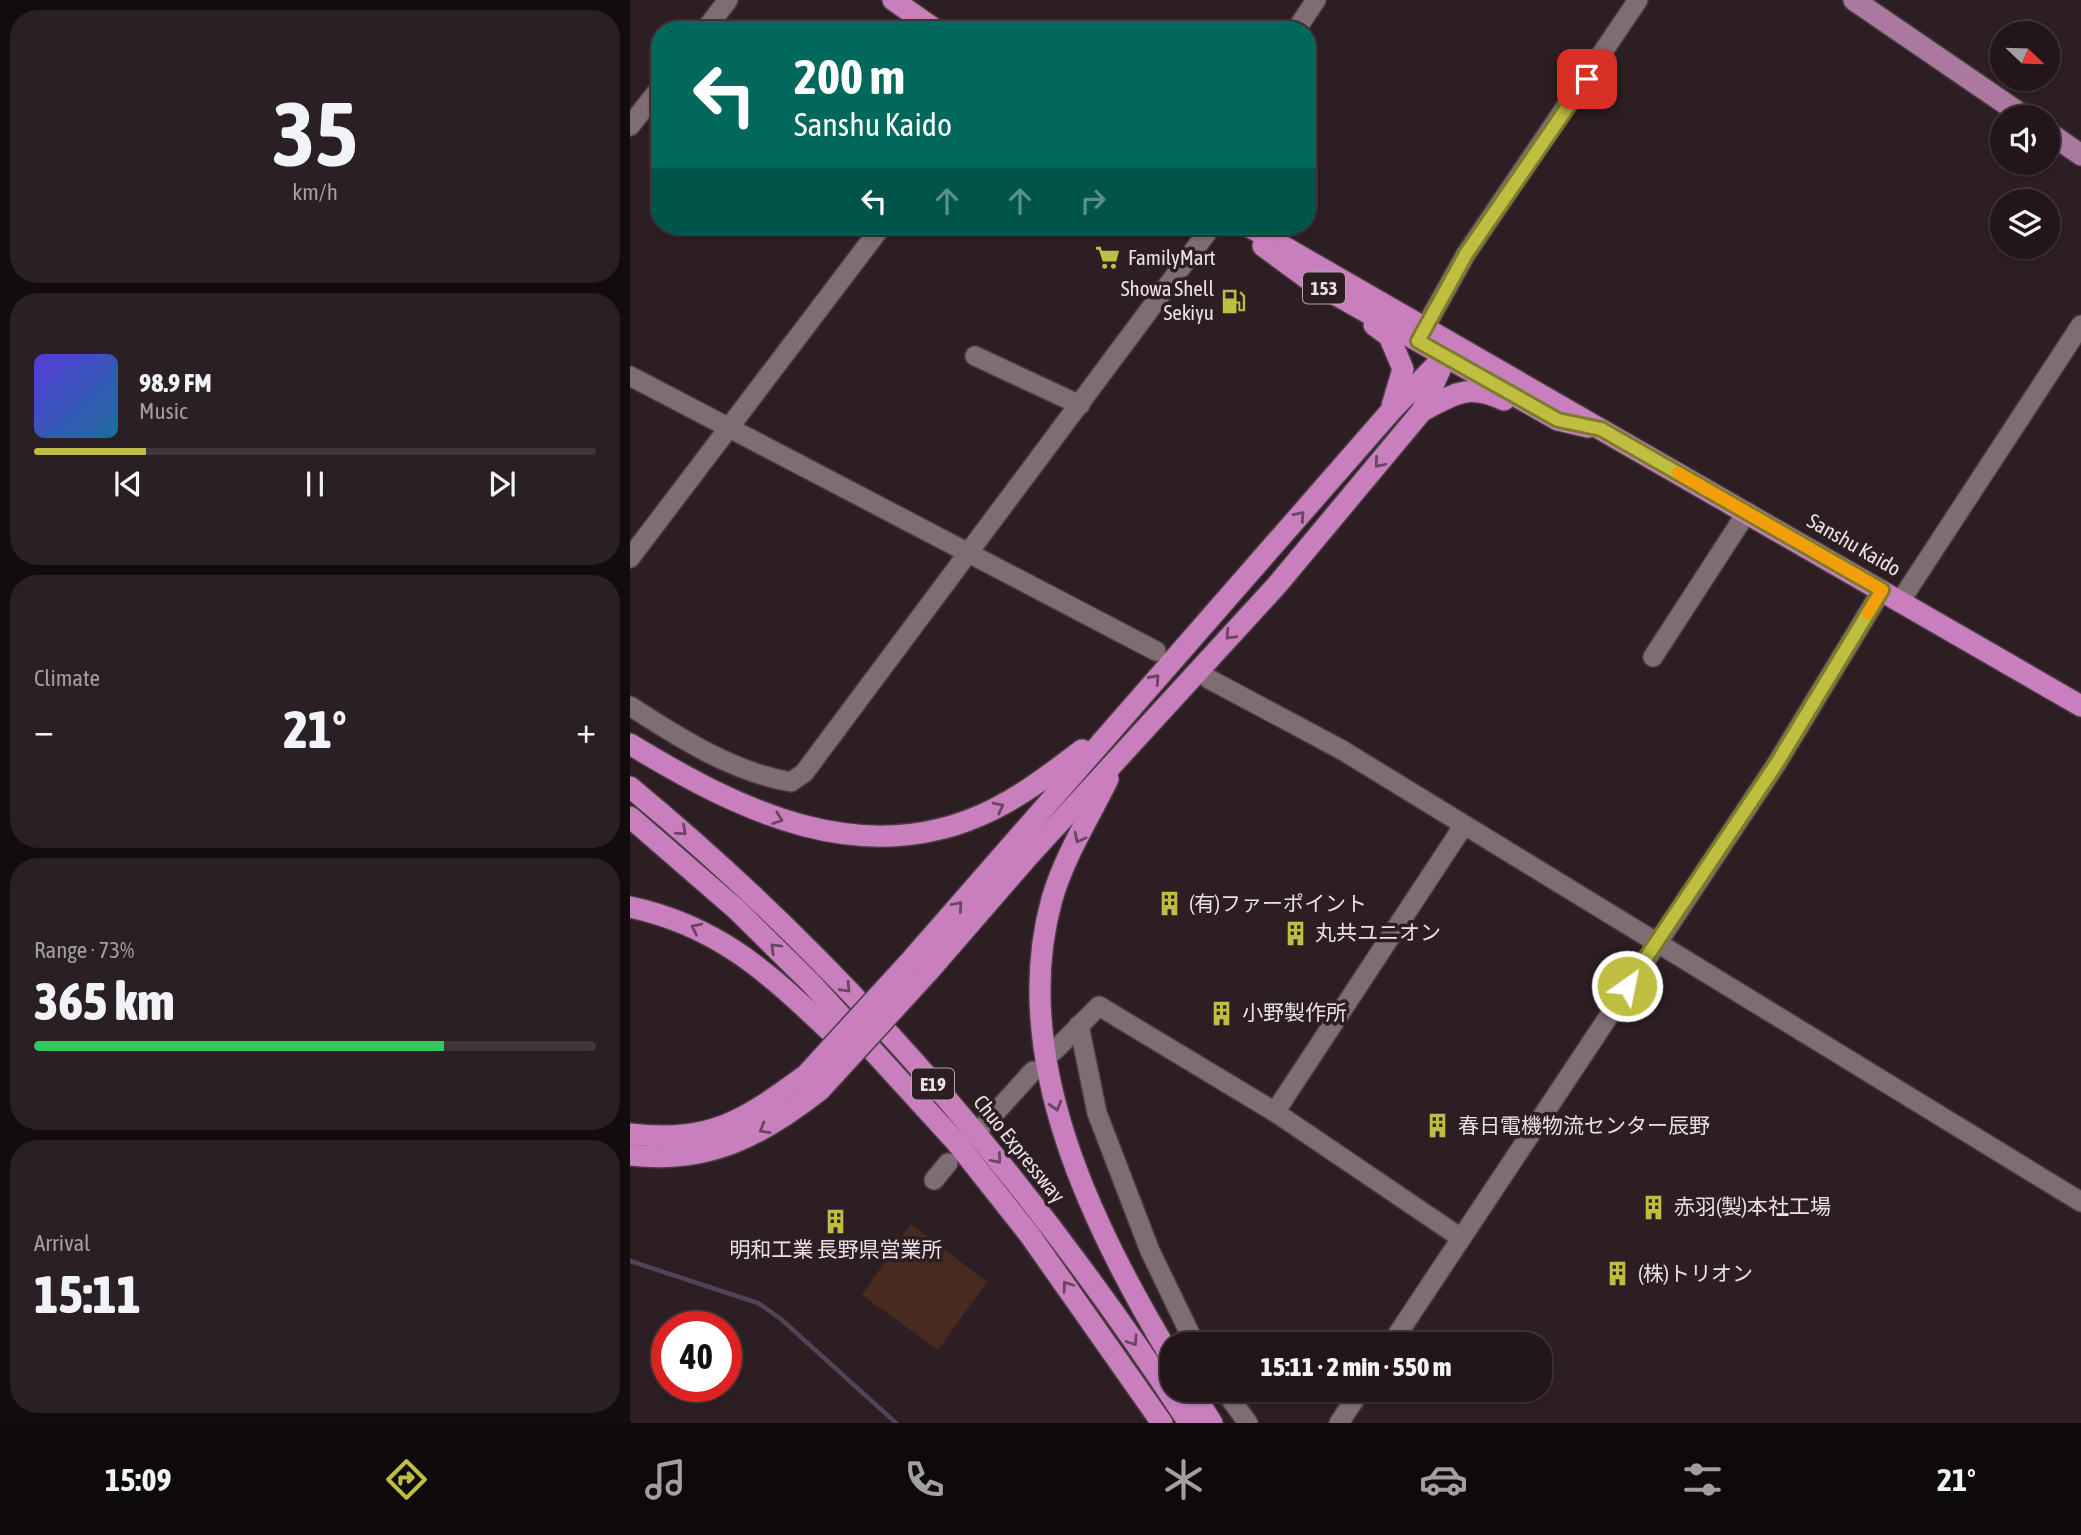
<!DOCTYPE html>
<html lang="en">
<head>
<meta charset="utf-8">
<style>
  :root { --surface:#22161b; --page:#2a1f24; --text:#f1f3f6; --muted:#a29fa3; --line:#3f353a; --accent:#bfbe41 }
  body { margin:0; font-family:"Asap Condensed","Noto Sans JP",sans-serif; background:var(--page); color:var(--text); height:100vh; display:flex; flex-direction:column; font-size:26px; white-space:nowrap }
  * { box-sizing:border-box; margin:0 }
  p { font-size:23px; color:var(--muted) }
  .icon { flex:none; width:38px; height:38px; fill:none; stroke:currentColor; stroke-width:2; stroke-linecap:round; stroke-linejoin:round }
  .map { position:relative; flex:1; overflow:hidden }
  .details { display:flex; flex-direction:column; gap:10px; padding:10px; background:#130c0f; width:630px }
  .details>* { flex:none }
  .banner { position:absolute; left:21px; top:21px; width:665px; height:214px; border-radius:28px; box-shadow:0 2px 5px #0004,0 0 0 2px var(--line); background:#00695c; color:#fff; overflow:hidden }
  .needle { width:46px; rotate:113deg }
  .buttons { position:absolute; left:1360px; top:21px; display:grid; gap:14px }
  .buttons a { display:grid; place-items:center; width:70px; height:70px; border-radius:50%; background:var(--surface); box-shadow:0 2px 5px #0004,0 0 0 2px var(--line); font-size:35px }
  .speed { position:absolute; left:21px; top:1311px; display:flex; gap:14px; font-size:35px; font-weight:700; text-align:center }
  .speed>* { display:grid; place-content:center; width:91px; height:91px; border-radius:50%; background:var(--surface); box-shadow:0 2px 5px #0004,0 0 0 2px var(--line); line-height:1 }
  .speed .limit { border:10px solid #d22; background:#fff; color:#111 }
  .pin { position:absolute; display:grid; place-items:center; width:60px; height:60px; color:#fff; margin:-30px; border-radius:14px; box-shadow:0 4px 10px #0006 }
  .me { position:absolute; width:77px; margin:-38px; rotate:33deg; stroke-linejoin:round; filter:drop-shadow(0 0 5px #0008) }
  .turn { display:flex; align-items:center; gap:24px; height:147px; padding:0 28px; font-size:32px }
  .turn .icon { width:91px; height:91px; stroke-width:2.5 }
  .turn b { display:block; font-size:49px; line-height:60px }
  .lanes { display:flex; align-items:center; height:66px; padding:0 28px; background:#0003; justify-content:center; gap:35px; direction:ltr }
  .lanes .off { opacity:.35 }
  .big { font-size:52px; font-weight:800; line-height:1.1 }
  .details .card { flex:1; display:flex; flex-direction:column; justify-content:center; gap:10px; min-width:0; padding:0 24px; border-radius:28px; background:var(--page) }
  .details .dial { align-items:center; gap:0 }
  .dial b { font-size:91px; line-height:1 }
  .song { display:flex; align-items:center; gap:21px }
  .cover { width:84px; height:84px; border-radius:10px; background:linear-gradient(135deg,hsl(250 70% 55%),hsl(200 70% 35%)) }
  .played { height:7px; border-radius:4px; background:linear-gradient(90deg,var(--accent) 20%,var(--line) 20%) }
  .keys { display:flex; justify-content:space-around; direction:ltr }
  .heat { display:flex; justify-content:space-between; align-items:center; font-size:38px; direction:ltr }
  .charge { height:10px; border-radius:5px; background:linear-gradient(90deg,#34c759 73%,var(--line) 0) }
  .trip { position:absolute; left:530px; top:1332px; width:392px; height:70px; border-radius:28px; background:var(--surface); box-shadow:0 2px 5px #0004,0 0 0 2px var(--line); font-weight:800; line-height:70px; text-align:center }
  .tabs { display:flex; height:112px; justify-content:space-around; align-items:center; background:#0e090b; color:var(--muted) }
  .tabs .icon { width:49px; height:49px }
  .tabs .selected { color:var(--accent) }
  .tabs b { font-size:32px; color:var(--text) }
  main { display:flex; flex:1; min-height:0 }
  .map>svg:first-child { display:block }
</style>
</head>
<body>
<main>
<section class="details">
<div class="card dial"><b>35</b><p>km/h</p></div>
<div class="card">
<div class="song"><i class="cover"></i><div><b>98.9 FM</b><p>Music</p></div></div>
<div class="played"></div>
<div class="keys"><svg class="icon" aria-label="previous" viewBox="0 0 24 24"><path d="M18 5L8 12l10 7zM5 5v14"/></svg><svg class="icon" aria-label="pause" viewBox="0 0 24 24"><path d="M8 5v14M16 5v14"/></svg><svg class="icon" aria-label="next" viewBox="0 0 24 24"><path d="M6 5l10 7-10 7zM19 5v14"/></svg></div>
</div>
<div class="card"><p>Climate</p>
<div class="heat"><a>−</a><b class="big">21°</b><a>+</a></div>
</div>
<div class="card"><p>Range · 73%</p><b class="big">365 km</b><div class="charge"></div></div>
<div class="card"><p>Arrival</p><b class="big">15:11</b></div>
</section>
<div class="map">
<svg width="1451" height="1423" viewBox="0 0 1451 1423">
  <rect width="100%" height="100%" fill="#2d1e24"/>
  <path fill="#482a1f" d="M281,1224L357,1282L308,1350L232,1295Z"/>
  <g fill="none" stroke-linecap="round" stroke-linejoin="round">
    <path stroke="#524458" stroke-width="4.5" d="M0,1261L128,1303L151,1319L266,1423"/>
    <defs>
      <g id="minor">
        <path d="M75,30L98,0"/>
        <path d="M666,30L686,0"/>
        <path d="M0,126L30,88"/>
        <path d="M788,340L836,254L1008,0"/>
        <path d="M345,356L450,405"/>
        <path d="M0,376L526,651"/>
        <path d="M0,558L252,226"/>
        <path d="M1271,600L1451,325"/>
        <path d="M1023,657L1117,512"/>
        <path d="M579,679L712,750L1451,1202"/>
        <path d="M0,706C49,738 103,772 161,782L174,773L582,226"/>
        <path d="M449,1025L467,1113L520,1251L565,1344"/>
        <path d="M424,1051L469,1006L645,1112"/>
        <path d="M356,1123L403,1071"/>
        <path d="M304,1180L318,1163"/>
        <path d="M831,1238L645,1112L834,825"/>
        <path d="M761,1344L1147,763L1252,590"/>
        <path d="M594,1390L618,1423"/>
        <path d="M709,1423L731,1390"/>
      </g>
      <g id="major">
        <path d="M1224,0L1395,117"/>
        <path d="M1418,132L1451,155"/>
      </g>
      <g id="highway">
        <path d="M263,0L306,30"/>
        <path d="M618,226L1451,706"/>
        <path d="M633,246L678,279L928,420L958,427"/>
        <path d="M744,325L759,336L773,369L762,406"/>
        <path d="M792,411C825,394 837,383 874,400"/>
        <path d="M0,744C110,811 236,874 364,809C396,793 424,771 452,750"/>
        <path d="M478,779C459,818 434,857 422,899C378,1056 462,1227 542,1359"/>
        <path d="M0,787C219,968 404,1185 559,1423"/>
        <path d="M0,817L106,909L180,982L327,1143L399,1234L532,1423"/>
        <path d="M0,907C99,928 150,985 221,1051"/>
        <path d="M283,958L760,412L815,356L842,359"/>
        <path d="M298,972L396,859L647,585L792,411L812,365"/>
        <path d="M0,1134C82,1143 113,1121 176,1075"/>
        <path d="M0,1155C78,1164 130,1137 190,1090"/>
        <path d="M561,1390L582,1423"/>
      </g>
    </defs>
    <use href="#minor" stroke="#483c41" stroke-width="22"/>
    <use href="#major" stroke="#483c41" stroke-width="24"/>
    <use href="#highway" stroke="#483c41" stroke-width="24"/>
    <use href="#minor" stroke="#7e6d73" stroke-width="19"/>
    <use href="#major" stroke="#ab78a0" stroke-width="21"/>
    <use href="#highway" stroke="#c97fbe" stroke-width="21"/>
    <defs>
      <g id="highway-bridge">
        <path d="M176,1075L283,958"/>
        <path d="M190,1090L298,972"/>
      </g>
    </defs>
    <use href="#highway-bridge" stroke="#483c41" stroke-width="24" stroke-linecap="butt"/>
    <use href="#highway-bridge" stroke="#c97fbe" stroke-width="21"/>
  </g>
  <defs><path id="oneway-chevron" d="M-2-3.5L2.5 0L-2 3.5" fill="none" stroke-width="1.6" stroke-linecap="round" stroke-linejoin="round" transform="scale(1.75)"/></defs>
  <g stroke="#6b4562">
    <use href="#oneway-chevron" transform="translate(749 463) rotate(130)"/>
    <use href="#oneway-chevron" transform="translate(670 516) rotate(-49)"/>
    <use href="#oneway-chevron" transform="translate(600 635) rotate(133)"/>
    <use href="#oneway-chevron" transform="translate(525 679) rotate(-48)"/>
    <use href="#oneway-chevron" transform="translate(369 807) rotate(-27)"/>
    <use href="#oneway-chevron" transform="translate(148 819) rotate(20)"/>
    <use href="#oneway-chevron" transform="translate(52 831) rotate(42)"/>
    <use href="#oneway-chevron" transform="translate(449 838) rotate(117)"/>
    <use href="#oneway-chevron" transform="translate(328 906) rotate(-49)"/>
    <use href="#oneway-chevron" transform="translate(66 928) rotate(-154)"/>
    <use href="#oneway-chevron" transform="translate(145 948) rotate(-136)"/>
    <use href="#oneway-chevron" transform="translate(216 988) rotate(47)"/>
    <use href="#oneway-chevron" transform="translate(426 1106) rotate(74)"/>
    <use href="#oneway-chevron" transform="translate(134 1129) rotate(150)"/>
    <use href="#oneway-chevron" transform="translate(367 1159) rotate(50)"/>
    <use href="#oneway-chevron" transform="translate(437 1286) rotate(-126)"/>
    <use href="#oneway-chevron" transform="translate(503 1341) rotate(56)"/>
  </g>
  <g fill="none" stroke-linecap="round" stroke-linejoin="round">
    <defs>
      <path id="route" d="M957,79L836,254L788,341L928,420L971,429L1252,590L1147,763L997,986"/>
    </defs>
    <use href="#route" stroke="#7c7c2a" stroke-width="18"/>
    <use href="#route" stroke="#bfbe41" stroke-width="12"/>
    <path stroke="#f59e0b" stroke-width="12" d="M1048,473L1252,590L1238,613"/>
  </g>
  <defs>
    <symbol id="supermarket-bare" viewBox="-9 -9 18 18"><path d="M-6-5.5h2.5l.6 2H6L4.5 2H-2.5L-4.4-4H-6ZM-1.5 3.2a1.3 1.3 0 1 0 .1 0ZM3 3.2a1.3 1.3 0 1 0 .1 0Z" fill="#bfbe41" stroke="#2d1e24" stroke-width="2.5" paint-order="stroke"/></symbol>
    <symbol id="fuel-bare" viewBox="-9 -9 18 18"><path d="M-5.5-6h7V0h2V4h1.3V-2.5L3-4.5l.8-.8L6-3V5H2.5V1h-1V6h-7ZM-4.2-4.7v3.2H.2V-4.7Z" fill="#bfbe41" stroke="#2d1e24" stroke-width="2.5" paint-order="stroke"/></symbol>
    <symbol id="building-bare" viewBox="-9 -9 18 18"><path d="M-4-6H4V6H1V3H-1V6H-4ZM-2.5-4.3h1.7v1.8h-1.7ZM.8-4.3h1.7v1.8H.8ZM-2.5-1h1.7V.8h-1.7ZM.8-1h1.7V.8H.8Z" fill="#bfbe41" stroke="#2d1e24" stroke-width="2.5" paint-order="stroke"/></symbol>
  </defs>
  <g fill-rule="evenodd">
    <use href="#supermarket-bare" x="460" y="240" width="35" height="35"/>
    <use href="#fuel-bare" x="586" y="284" width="35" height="35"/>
    <use href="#building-bare" x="522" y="886" width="35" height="35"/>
    <use href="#building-bare" x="648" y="916" width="35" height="35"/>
    <use href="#building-bare" x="574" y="996" width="35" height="35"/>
    <use href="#building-bare" x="790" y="1108" width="35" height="35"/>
    <use href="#building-bare" x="1006" y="1190" width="35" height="35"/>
    <use href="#building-bare" x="188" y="1204" width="35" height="35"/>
    <use href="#building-bare" x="970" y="1256" width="35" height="35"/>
  </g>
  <g text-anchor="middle" stroke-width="7" stroke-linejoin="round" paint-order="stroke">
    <g fill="#2d1e24" stroke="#b2a6ab" stroke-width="2">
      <rect x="673" y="272.5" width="42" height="31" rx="5"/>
      <rect x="282" y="1068.5" width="42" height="31" rx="5"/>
    </g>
    <g font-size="19" font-weight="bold" fill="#ebe1e5">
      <text x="694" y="295">153</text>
      <text x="303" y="1091">E19</text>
    </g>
    <g font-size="21" fill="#ebe1e5" stroke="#2d1e24" text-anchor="start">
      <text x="498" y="265">FamilyMart</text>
      <text x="584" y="296" text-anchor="end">Showa Shell<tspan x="584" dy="24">Sekiyu</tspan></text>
      <text x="559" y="911">(有)ファーポイント</text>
      <text x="685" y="940">丸共ユニオン</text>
      <text x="612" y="1020">小野製作所</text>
      <text x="828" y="1133">春日電機物流センター辰野</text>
      <text x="1044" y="1214">赤羽(製)本社工場</text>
      <text x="206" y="1257" text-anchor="middle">明和工業 長野県営業所</text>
      <text x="1008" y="1281">(株)トリオン</text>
    </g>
    <g font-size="21" fill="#ebe1e5" stroke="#2d1e24">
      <text transform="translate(1224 545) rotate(30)" y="7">Sanshu Kaido</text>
      <text transform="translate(389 1149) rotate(51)" y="7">Chuo Expressway</text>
    </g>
  </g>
</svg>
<div class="buttons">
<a><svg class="needle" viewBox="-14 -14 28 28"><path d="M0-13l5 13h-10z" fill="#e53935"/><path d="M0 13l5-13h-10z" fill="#a29fa3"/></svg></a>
<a><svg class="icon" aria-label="sound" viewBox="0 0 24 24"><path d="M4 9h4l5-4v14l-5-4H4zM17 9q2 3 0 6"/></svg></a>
<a><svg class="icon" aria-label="layers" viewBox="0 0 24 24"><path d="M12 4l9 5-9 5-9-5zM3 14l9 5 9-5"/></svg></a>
</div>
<div class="speed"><div class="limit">40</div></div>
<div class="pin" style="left:957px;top:79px;background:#d93025"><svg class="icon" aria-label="arrive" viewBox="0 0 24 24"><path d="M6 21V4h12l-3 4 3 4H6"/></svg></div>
<svg class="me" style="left:997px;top:986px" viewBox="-20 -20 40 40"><circle r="17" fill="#bfbe41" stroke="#fff" stroke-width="3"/><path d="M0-11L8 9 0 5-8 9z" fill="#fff"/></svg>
<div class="trip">15:11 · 2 min · 550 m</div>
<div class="banner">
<div class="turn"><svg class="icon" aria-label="left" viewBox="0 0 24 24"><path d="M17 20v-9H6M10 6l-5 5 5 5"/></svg><div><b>200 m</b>Sanshu Kaido</div></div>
<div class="lanes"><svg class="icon" aria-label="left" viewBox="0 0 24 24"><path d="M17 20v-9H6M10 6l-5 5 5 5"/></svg><svg class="icon off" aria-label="ahead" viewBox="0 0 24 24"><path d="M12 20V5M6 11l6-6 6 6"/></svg><svg class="icon off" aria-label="ahead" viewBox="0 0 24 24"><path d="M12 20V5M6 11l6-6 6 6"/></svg><svg class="icon off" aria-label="right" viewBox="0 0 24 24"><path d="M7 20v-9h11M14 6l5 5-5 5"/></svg></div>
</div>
</div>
</main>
<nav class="tabs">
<b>15:09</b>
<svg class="icon selected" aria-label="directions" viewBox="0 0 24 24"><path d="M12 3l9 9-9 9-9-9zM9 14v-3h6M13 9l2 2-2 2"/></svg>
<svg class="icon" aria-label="music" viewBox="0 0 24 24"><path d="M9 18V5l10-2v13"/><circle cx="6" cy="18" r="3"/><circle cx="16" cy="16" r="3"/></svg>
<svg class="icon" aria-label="phone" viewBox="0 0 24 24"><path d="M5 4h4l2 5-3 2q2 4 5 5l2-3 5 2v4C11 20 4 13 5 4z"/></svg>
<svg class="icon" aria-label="climate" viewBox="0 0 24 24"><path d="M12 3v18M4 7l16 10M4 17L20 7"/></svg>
<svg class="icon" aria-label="car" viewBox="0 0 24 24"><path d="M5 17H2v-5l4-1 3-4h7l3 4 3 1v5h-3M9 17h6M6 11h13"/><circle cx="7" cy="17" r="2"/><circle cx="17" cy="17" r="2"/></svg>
<svg class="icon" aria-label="filters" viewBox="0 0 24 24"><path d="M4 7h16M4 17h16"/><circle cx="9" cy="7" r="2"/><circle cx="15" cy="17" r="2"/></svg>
<b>21°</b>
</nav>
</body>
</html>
